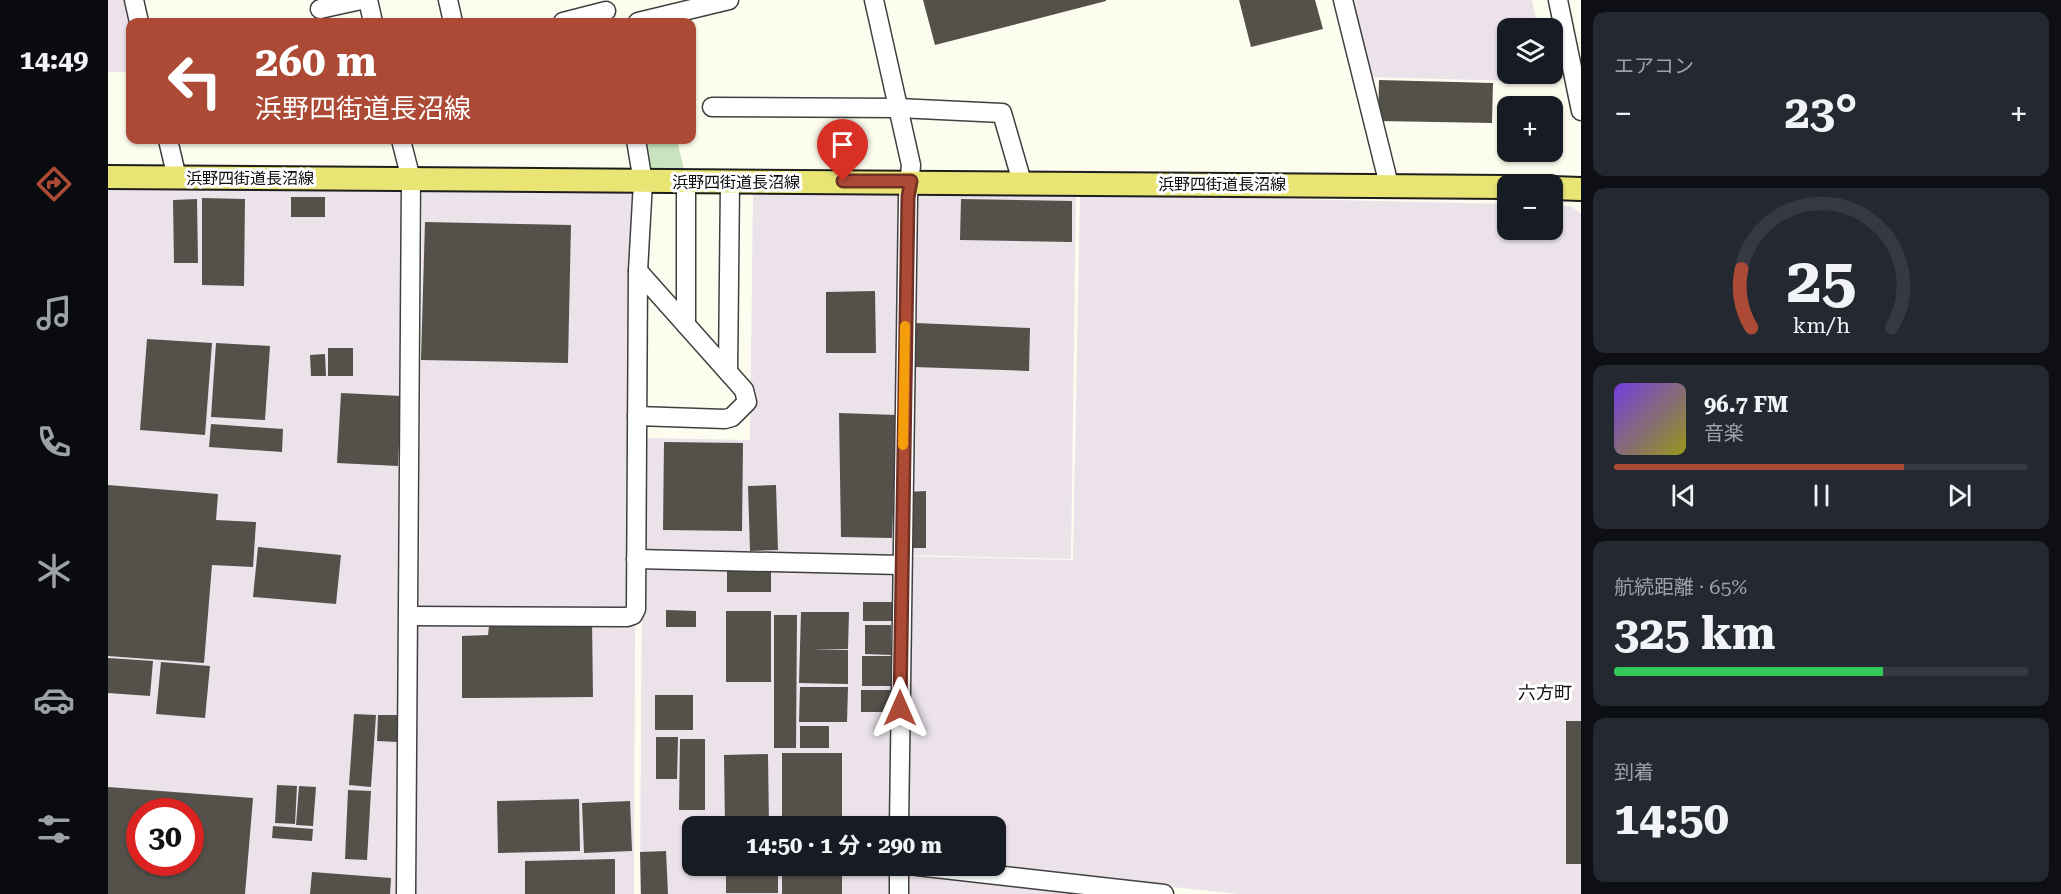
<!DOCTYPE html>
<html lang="ja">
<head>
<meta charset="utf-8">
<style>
  :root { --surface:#171b24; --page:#242831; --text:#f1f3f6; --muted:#9ea1a6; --line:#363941; --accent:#ac4a36 }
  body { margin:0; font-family:"Roboto Serif","Noto Sans JP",serif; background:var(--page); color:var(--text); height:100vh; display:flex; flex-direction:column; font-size:22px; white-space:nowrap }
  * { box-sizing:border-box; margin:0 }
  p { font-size:20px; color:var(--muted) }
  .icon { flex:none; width:33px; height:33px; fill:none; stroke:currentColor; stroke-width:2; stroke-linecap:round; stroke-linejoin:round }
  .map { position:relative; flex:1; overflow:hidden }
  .drawer { display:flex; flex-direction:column; gap:12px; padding:12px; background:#0d0f14; width:480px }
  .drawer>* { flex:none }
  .banner { position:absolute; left:18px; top:18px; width:570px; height:126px; border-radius:12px; box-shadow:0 2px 4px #0004; background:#ac4a36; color:#fff; overflow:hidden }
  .fabs { position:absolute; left:1389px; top:18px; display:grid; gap:12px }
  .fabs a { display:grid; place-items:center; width:66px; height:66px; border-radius:12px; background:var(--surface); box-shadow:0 2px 4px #0004; font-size:30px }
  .speed { position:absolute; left:18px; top:798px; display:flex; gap:12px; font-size:30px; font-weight:700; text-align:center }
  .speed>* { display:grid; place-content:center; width:78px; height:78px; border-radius:50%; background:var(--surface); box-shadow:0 2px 4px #0004; line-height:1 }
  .speed .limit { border:9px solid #d22; background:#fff; color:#111 }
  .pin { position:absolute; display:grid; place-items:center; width:51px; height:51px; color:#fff; margin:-62px -26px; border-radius:50% 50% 50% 0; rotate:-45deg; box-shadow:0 0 6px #0007 }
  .pin .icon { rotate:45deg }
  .me { position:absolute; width:66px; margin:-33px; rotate:0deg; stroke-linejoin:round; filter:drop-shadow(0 0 4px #0008) }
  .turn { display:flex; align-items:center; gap:21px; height:126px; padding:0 30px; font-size:27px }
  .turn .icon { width:78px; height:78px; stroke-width:2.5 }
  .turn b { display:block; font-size:42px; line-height:51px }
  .big { font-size:45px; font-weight:700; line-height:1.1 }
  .drawer .card { flex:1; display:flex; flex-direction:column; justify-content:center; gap:9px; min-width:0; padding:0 21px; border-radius:12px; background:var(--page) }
  .drawer .dial { align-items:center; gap:0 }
  .dial svg { height:156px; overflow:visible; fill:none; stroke:var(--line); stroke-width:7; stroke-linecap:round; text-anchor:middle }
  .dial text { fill:var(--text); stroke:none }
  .song { display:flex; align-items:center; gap:18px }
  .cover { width:72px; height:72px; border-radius:9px; background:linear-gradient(135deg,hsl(260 70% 55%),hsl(60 70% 35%)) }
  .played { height:6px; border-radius:3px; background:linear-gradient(90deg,var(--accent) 70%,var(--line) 70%) }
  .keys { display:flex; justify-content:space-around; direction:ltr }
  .heat { display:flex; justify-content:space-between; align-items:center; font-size:33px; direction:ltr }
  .charge { height:9px; border-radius:4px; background:linear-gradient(90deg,#34c759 65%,var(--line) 0) }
  .trip { position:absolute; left:574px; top:816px; width:324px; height:60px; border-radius:12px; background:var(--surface); box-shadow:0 2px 4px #0004; font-weight:700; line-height:60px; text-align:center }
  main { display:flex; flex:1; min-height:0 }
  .tab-bar { display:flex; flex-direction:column; width:108px; justify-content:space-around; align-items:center; background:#090b0e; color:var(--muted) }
  .tab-bar .icon { width:42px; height:42px }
  .tab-bar .current { color:var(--accent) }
  .tab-bar b { font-size:27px; color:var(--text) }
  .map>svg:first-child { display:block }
</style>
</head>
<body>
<main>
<nav class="tab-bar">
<b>14:49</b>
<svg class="icon current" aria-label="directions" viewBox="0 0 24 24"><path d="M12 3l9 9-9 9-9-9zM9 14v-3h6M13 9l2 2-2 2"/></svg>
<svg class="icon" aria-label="music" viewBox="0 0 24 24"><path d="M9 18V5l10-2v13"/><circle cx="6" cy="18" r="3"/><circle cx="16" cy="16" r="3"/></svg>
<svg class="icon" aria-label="phone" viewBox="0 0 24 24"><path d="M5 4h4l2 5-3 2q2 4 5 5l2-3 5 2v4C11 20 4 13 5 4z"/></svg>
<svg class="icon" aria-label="climate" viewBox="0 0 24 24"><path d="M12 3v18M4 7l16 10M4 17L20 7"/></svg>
<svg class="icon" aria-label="car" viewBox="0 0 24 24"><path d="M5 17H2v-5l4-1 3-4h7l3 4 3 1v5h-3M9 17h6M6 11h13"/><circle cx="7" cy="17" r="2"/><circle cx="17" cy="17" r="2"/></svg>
<svg class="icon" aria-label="filters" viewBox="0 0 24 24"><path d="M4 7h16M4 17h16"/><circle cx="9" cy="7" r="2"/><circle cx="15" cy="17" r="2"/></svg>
</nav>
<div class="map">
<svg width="1473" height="894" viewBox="0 0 1473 894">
  <rect width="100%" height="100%" fill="#fdfdef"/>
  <g fill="#ebe2ea" fill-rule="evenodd">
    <path d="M0,0H18L22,22V72H0Z"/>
    <path d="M1239,0H1424L1430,28H1400V74H1443L1445,82L1258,77Z"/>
    <path d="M292,189L293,396L290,466L289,894H0V190ZM32,812H82V862H32Z"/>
    <path d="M314,190L527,191L522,610L311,609Z"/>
    <path d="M790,191L788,560L535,554V438L642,440L645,192Z"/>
    <path d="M810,191L968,192L963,559L799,555Z"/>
    <path d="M972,194L1399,204L1400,230H1444L1445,205L1462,206L1473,213V894H1130L872,866H888V826H796L799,556L965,560Z"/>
    <path d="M534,565L786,570L785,826H585V866H785L784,894H532Z"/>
    <path d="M309,623H527L526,894H308Z"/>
    <path d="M796,869L1009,894H796Z"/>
  </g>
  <path fill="#c8e3bd" d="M534,140H569L577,174L542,173Z"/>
  <g fill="#54514b" fill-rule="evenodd">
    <path d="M815,0H998V1L827,45Z"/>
    <path d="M1131,0H1207L1215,29L1143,47Z"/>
    <path d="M1271,80L1385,83L1384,123L1270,121Z"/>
    <rect x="183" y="197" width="34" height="20"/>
    <path d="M94,198L137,199L136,286L94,285Z"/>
    <path d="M89,199L90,263H66L65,200Z"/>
    <path d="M853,199L964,201V242L852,240Z"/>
    <path d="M317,222L463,225L460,363L313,360Z"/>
    <path d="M767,291L768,353H718V292Z"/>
    <path d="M808,323L922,328L921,371L806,367Z"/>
    <path d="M39,339L104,343L97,435L32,430Z"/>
    <path d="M108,343L162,346L157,420L103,417Z"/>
    <rect x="220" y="348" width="25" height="28"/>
    <path d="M217,354L218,376H203L202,355Z"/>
    <path d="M233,393L293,396L290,466L229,463Z"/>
    <path d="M731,413L789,415L784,538L733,537Z"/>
    <path d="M103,424L175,429L174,452L101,447Z"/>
    <path d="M556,442L635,443L634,531L555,530Z"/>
    <path d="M0,485L110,494L108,520L148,522L145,567L104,565L96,663L0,656Z"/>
    <path d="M668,485L670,550L642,551L640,486Z"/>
    <path d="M818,491V548H798V492Z"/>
    <path d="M150,547L233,555L228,604L145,597Z"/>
    <rect x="619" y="564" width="44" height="28"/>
    <rect x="755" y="602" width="31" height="19"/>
    <path d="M558,610L588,611V627H558Z"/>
    <rect x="618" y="611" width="45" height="71"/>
    <path d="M693,612H741L740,649H703L740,650V684L691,683Z"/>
    <path d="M666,615H689L688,748H666Z"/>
    <path d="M429,620H484L485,697L354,698V636L380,635L381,626H428Z"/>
    <path d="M757,625H783V655L757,654Z"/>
    <rect x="754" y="656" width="31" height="30"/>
    <path d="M0,658L45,661L42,696L0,693Z"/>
    <path d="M53,662L102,666L97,718L48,714Z"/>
    <path d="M692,687H740L739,722H691Z"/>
    <path d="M753,690H787L786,712H753Z"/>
    <rect x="547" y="695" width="38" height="35"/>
    <path d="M246,714L268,715L263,787L241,785Z"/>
    <path d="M270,715H289V742L269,741Z"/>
    <rect x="1458" y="721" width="15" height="143"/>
    <rect x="692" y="726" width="29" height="22"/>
    <path d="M548,737H570L569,779H548Z"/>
    <path d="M572,739H597V810H571Z"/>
    <rect x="674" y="753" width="60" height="73"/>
    <path d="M660,754L661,826H617L616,755Z"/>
    <path d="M169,785L189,786L187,824L167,823Z"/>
    <path d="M191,786L208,787L205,826L188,825Z"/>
    <path d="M0,787L145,798L137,894H0ZM32,812H82V862H32Z"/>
    <path d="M240,790L263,791L259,860L237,859Z"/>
    <path d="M471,799L472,851L390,853L389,801Z"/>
    <path d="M522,801L524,851L476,853L474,803Z"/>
    <path d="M165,826L205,829L204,841L164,838Z"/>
    <path d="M558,851L560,894H533L532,852Z"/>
    <path d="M507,859V894H417V861Z"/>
    <rect x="618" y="866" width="52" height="27"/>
    <rect x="674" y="866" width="60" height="28"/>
    <path d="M204,872L283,878L282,894H202Z"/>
  </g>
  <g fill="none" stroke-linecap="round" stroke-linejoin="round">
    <defs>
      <g id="minor">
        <path d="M26,0L31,22"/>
        <path d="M260,0L265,22"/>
        <path d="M340,0L345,22"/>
        <path d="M766,0L803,165L800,197L791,826"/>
        <path d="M1235,0L1281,185"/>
        <path d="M1450,0L1473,111"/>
        <path d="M212,9L253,0"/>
        <path d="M455,22L498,11"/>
        <path d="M530,22L621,0"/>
        <path d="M604,107L790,108L894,113L914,182"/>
        <path d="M60,140L69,178"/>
        <path d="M293,140L303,179L298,894"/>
        <path d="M578,182V325"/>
        <path d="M620,372L622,182"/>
        <path d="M529,416L617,419L624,417L639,402L636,390L530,271"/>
        <path d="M528,559L793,565"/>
        <path d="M302,616L519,617L525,615L528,609L530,271L535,182L528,140"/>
        <path d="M809,866L1056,894"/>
        <path d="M791,894V866"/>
      </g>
      <g id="major">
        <path d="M0,177L1400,187"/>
        <path d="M1444,188L1473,189"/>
      </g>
    </defs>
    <use href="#minor" stroke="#404040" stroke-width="21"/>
    <use href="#major" stroke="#1e1e1e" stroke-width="26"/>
    <use href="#minor" stroke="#fff" stroke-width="18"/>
    <use href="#major" stroke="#e8e574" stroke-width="22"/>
  </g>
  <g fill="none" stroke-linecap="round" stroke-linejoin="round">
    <defs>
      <path id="route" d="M735,181H803L800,197L792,708"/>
    </defs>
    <use href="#route" stroke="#703023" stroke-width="15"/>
    <use href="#route" stroke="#ac4a36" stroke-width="10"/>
    <path stroke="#f59e0b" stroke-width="10" d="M795,445L797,326"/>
  </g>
  <g text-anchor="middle" stroke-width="6" stroke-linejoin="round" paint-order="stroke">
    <g font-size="16" fill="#0d0d0d" stroke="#fff">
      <text x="142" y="184">浜野四街道長沼線</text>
      <text x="628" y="188">浜野四街道長沼線</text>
      <text x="1114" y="190">浜野四街道長沼線</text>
    </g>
    <g font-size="18" fill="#0d0d0d" stroke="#fff">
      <text x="1437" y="699">六方町</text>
    </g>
  </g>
</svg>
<div class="fabs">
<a><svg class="icon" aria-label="layers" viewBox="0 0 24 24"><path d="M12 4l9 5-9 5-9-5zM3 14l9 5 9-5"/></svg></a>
<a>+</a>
<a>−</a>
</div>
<div class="speed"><div class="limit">30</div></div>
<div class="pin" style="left:735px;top:181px;background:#d93025"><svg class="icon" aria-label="arrive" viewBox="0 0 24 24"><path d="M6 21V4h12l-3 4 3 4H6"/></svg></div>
<svg class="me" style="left:792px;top:708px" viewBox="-20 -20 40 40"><path d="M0-17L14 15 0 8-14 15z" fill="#ac4a36" stroke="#fff" stroke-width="4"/></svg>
<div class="trip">14:50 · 1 分 · 290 m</div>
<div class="banner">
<div class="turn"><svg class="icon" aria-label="left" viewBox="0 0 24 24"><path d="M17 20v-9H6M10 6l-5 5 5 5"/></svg><div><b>260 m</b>浜野四街道長沼線</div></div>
</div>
</div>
<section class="drawer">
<div class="card"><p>エアコン</p>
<div class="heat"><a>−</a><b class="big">23°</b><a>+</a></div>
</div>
<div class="card dial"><svg viewBox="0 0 100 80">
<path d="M14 69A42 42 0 1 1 86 69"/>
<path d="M14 69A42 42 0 0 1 9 39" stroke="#ac4a36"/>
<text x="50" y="56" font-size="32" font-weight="700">25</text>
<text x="50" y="72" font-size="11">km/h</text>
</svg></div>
<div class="card">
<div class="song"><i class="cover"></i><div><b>96.7 FM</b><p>音楽</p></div></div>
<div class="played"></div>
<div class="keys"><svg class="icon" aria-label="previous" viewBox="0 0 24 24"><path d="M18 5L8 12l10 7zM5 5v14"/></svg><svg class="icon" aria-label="pause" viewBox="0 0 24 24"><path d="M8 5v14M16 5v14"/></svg><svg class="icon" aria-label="next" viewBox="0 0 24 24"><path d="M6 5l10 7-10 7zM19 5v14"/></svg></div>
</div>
<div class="card"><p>航続距離 · 65%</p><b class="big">325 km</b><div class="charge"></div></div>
<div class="card"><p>到着</p><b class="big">14:50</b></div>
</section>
</main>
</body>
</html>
